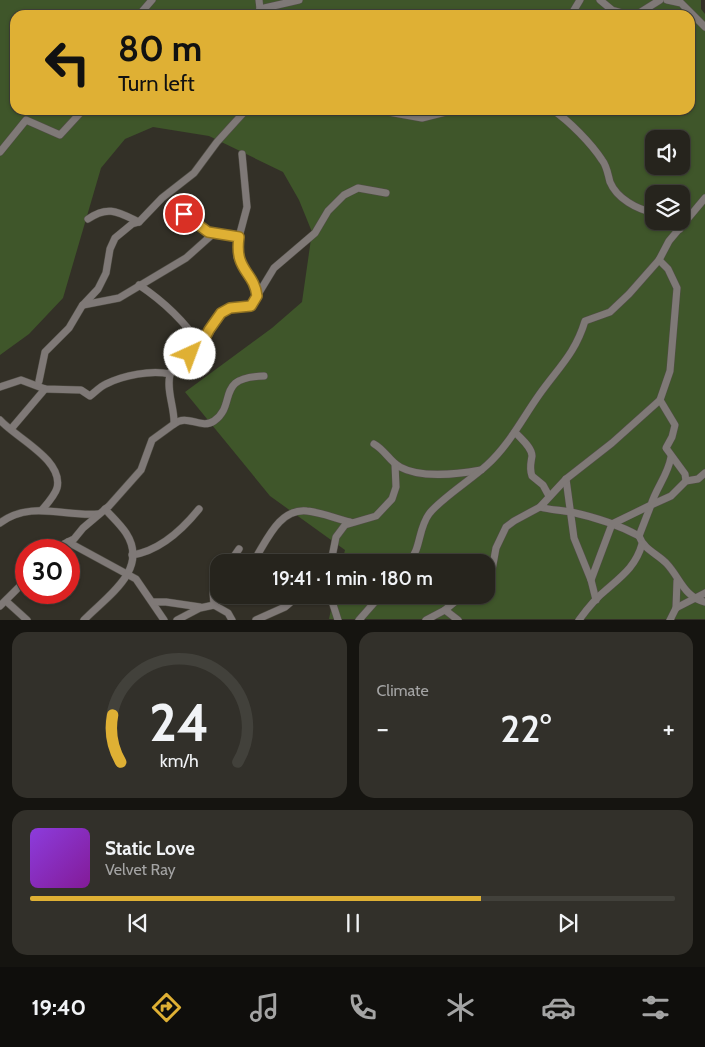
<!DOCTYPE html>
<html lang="en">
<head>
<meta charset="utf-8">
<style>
  :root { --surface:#26241d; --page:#32302a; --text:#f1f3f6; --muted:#a4a4a4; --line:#42413b; --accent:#dfb034 }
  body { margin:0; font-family:Cabin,sans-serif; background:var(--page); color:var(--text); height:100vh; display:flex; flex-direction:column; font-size:19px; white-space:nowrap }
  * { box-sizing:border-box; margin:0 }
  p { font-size:16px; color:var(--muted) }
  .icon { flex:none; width:28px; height:28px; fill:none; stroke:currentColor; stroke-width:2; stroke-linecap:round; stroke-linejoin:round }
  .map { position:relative; height:620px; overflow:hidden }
  .sheet { display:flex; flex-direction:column; gap:12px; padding:12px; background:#151410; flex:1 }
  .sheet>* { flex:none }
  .top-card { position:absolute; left:10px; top:10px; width:685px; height:105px; border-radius:15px; box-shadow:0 1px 4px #0004,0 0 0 1px var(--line); background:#dfb034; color:#111; overflow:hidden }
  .buttons { position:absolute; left:645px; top:130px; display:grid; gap:10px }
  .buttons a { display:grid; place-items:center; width:45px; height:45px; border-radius:10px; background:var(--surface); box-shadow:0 1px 4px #0004,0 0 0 1px var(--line); font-size:25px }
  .speed { position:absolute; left:15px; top:539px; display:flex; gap:10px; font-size:25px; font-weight:700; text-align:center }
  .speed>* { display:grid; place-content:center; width:65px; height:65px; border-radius:50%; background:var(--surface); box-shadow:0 1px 4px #0004,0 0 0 1px var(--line); line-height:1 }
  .speed .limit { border:8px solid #d22; background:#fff; color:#111 }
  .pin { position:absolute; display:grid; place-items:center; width:42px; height:42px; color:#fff; margin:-21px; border:2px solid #fff; border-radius:50%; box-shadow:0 1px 5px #0007 }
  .me { position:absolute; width:55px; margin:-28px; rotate:43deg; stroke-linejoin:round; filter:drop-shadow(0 0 4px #0008) }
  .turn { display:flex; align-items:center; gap:18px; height:105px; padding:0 25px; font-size:22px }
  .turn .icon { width:65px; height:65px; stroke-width:2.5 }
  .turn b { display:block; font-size:35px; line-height:42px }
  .big { font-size:38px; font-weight:600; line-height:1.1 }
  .sheet .widget { flex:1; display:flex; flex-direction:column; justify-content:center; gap:8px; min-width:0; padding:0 18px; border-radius:15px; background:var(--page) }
  .sheet .dial { align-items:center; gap:0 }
  .dial svg { height:130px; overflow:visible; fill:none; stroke:var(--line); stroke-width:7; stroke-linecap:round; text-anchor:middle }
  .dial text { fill:var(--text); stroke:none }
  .song { display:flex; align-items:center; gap:15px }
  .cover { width:60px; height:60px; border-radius:8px; background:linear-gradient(135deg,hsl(270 70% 55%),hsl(290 70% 35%)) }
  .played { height:5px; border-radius:2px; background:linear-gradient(90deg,var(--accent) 70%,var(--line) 70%) }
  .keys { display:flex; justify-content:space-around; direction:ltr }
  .heat { display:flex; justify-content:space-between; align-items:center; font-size:28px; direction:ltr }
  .sheet .tiles { flex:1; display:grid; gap:12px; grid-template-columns:1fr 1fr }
  .widget:last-child { grid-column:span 2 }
  .trip { position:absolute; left:210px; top:554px; width:285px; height:50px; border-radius:15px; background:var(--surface); box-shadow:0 1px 4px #0004,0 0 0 1px var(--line); font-weight:600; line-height:50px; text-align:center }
  .tab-bar { display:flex; height:80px; justify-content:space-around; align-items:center; background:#0f0e0c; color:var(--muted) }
  .tab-bar .icon { width:35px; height:35px }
  .tab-bar .on { color:var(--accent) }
  .tab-bar b { font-size:22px; color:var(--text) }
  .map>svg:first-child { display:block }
</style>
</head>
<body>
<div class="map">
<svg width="705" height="620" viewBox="0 0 705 620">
  <rect width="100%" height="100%" fill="#333027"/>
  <path fill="#3f562a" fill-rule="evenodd" d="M0,0H701V9L705,14V619H329L334,595H486V562H342L345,550L270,496L185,392L272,328L302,302L312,232L299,200L283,172L209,136L153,127L125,139L101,168L63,298L29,334L0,355ZM15,15H690V110H15ZM654,139H681V166H654ZM654,194H681V221H654Z"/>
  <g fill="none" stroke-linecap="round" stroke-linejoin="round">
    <defs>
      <g id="street">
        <path d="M600,0L612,10L630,15"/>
        <path d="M667,0L681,3L705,27"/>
        <path d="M260,9L299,0"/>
        <path d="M139,15L152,0"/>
        <path d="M257,15L260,9L259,0"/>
        <path d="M571,15L580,0"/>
        <path d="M636,15L660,0"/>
        <path d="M359,110H362"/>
        <path d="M377,110L422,118L454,110"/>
        <path d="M553,110C569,121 591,143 602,160C607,166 608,175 610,182C617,199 637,209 654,213"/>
        <path d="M0,152L26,120L60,135L83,110"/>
        <path d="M184,214L208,232L239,237"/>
        <path d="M88,219C108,205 118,212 139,222"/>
        <path d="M668,221L680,229"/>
        <path d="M659,260L668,269L677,288L670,371L660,400L675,425L672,437L666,448L685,474L686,481"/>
        <path d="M139,285C163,301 185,322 201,346"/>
        <path d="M257,296L274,268L315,233L328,211L344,195L358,188L386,193"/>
        <path d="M83,305L119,298L186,258L214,233"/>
        <path d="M39,381L45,352L69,328L82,306L98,289L106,273L110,249L115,238L132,224L139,222L162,198L194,173L217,142L246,110"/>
        <path d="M0,387L21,380L45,389L81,390L90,396C95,392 101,386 106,384C124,375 151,370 170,374"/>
        <path d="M0,420C16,438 64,460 57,488C55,495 47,504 42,510"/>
        <path d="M174,424C187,413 201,430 214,421C238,404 214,377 264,376"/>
        <path d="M11,429L45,389"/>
        <path d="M515,432C520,438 532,447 532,456C531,463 529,468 532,476L543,485L549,496"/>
        <path d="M374,444C385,450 390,462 400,467C422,479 458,474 481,470"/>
        <path d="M566,479L574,538L591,580"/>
        <path d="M540,507C550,510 560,510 571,512C594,517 619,525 639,536C644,550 658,554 667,564C680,578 684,597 705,602"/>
        <path d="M0,523C31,500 64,517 98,514"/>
        <path d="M639,536L651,505L671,496L686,481L698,479L705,473"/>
        <path d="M68,542L136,579L164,620"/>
        <path d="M52,550L74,539L83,528L109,506L141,470L152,440L174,424C175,409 166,390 170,375C174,361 192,355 201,346C212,336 212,317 228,309C234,306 244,307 251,306L256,299L255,288L237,257L239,237L247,207L242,154"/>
        <path d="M132,555C159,551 182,530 199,509"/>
        <path d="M230,562L239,549"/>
        <path d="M253,562C266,543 278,508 307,511C320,512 337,519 350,522"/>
        <path d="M331,562L336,537L345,525L376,516L392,499L396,487L395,464"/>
        <path d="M409,562C421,549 418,529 429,514C439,500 472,479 487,465C509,445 522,419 539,395C558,368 575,354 585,321L610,312L629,294L659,260L669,241L705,198"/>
        <path d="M486,579L492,570L496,548L506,527L514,521L540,507L566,479L612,443L660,400"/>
        <path d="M330,595L338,620"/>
        <path d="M596,600L591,580L612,524L651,505C656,488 668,475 671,457"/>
        <path d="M6,601L27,620"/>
        <path d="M154,602H166L200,607"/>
        <path d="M214,605L228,613L232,620"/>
        <path d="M0,606L26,580"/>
        <path d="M676,608L677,581"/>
        <path d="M84,620C106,597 150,570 126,533C120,524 112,517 105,509"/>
        <path d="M177,620L200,608L214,605L213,592L219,574"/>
        <path d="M256,620L285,607L299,595"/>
        <path d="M359,620L381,595"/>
        <path d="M426,620L445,610"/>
        <path d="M458,620L445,610L463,595"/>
        <path d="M579,620C587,609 596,598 606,590C622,576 636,566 642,544"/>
        <path d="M670,620L676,608L705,593"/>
      </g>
    </defs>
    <use href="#street" stroke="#514e46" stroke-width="8"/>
    <use href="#street" stroke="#7f7977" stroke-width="7"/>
  </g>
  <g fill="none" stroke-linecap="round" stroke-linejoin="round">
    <defs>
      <path id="route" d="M184,214L208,232L239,237C234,271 254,271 257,296L251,306L230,308L221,313L209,330L201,346L190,354"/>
    </defs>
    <use href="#route" stroke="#917222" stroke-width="12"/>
    <use href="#route" stroke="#dfb034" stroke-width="9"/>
  </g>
</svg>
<div class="buttons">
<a><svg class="icon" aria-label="sound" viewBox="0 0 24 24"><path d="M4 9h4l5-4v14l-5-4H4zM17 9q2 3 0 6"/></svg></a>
<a><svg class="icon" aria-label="layers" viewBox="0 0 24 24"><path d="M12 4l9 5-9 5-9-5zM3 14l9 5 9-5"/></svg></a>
</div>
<div class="speed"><div class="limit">30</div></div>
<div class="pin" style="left:184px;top:214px;background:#d93025"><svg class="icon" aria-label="arrive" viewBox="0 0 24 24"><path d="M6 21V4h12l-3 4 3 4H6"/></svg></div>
<svg class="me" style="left:190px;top:354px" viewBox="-20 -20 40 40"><circle r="19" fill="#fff"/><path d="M0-13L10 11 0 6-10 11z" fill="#dfb034"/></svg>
<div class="trip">19:41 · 1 min · 180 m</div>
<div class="top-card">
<div class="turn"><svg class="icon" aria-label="left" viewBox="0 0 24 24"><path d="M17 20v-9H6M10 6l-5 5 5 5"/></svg><div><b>80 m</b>Turn left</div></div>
</div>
</div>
<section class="sheet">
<div class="tiles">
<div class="widget dial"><svg viewBox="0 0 100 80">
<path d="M14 69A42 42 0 1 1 86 69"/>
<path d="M14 69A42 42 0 0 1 9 40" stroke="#dfb034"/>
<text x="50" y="56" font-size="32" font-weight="700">24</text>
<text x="50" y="72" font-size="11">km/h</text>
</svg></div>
<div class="widget"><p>Climate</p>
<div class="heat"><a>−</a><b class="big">22°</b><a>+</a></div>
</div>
<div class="widget">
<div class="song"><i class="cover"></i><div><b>Static Love</b><p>Velvet Ray</p></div></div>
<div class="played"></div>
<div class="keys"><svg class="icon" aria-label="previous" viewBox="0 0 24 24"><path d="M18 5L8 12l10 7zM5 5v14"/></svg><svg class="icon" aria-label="pause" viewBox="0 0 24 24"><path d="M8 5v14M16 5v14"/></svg><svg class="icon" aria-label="next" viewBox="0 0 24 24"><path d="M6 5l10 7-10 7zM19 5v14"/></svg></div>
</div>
</div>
</section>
<nav class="tab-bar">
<b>19:40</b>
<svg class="icon on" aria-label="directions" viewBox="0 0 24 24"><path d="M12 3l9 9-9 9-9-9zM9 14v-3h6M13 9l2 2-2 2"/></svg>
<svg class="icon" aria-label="music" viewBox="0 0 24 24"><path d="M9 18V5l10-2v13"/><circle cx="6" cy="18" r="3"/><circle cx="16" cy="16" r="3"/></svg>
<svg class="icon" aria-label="phone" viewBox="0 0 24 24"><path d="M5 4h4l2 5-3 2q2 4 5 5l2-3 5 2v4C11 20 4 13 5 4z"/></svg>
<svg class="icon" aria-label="climate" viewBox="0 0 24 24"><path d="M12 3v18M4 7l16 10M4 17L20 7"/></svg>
<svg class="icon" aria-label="car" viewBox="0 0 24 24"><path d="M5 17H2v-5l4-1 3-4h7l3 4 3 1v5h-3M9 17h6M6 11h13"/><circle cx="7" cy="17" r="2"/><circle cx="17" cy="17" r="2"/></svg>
<svg class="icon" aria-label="filters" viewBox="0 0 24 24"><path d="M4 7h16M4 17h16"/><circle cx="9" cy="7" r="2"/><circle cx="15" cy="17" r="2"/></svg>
</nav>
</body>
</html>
